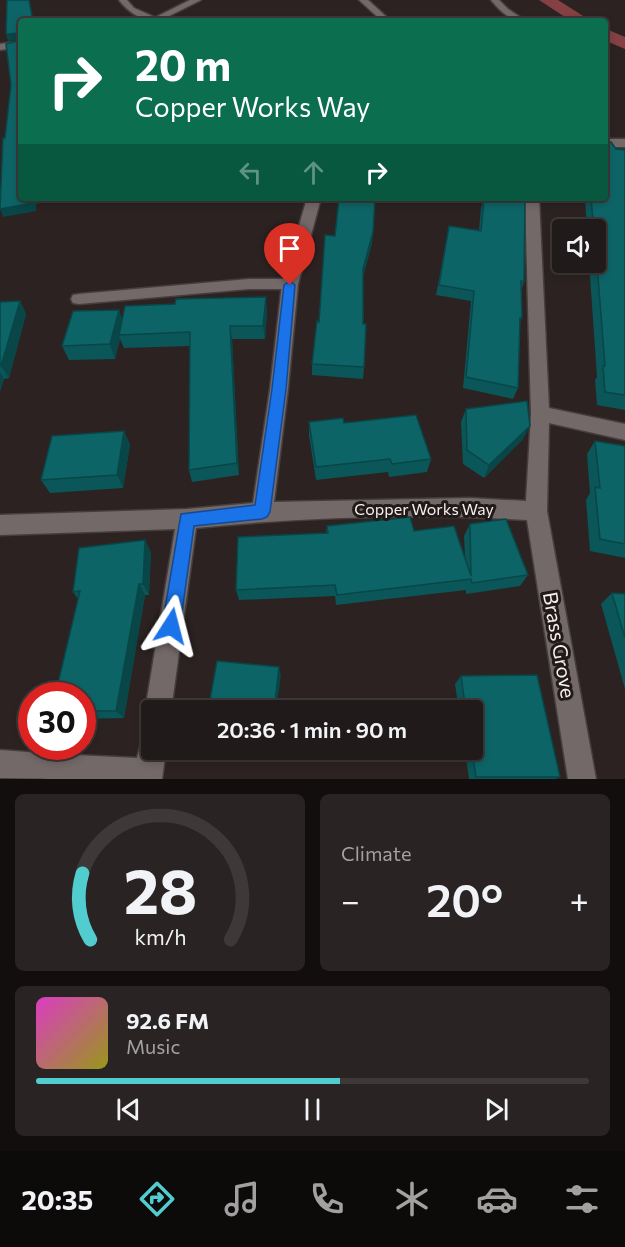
<!DOCTYPE html>
<html lang="en">
<head>
<meta charset="utf-8">
<style>
  :root { --surface:#211a1a; --page:#292323; --text:#f1f3f6; --muted:#a2a1a2; --line:#3e3839; --accent:#52cdcf }
  body { margin:0; font-family:Commissioner,sans-serif; background:var(--page); color:var(--text); height:100vh; display:flex; flex-direction:column; font-size:22px; white-space:nowrap }
  * { box-sizing:border-box; margin:0 }
  p { font-size:20px; color:var(--muted) }
  .icon { flex:none; width:33px; height:33px; fill:none; stroke:currentColor; stroke-width:2; stroke-linecap:round; stroke-linejoin:round }
  .map { position:relative; height:779px; overflow:hidden }
  .details { display:flex; flex-direction:column; gap:15px; padding:15px; background:#120e0e; flex:1 }
  .details>* { flex:none }
  .hud { position:absolute; left:18px; top:18px; width:590px; height:183px; border-radius:6px; box-shadow:0 3px 9px #0003,0 0 0 2px var(--line); background:#0b6e4f; color:#fff; overflow:hidden }
  .buttons { position:absolute; left:552px; top:219px; display:grid; gap:12px }
  .buttons a { display:grid; place-items:center; width:54px; height:54px; border-radius:6px; background:var(--surface); box-shadow:0 3px 9px #0003,0 0 0 2px var(--line); font-size:30px }
  .speed { position:absolute; left:18px; top:682px; display:flex; gap:12px; font-size:30px; font-weight:700; text-align:center }
  .speed>* { display:grid; place-content:center; width:78px; height:78px; border-radius:50%; background:var(--surface); box-shadow:0 3px 9px #0003,0 0 0 2px var(--line); line-height:1 }
  .speed .limit { border:9px solid #d22; background:#fff; color:#111 }
  .pin { position:absolute; display:grid; place-items:center; width:51px; height:51px; color:#fff; margin:-62px -26px; border-radius:50% 50% 50% 0; rotate:-45deg; box-shadow:0 0 6px #0007 }
  .pin .icon { rotate:45deg }
  .me { position:absolute; width:66px; margin:-33px; rotate:9deg; stroke-linejoin:round; filter:drop-shadow(0 0 4px #0008) }
  .turn { display:flex; align-items:center; gap:21px; height:126px; padding:0 18px; font-size:27px }
  .turn .icon { width:78px; height:78px; stroke-width:2.5 }
  .turn b { display:block; font-size:42px; line-height:51px }
  .lanes { display:flex; align-items:center; height:57px; padding:0 18px; background:#0003; justify-content:center; gap:30px; direction:ltr }
  .lanes .off { opacity:.35 }
  .big { font-size:45px; font-weight:600; line-height:1.1 }
  .details .tile { flex:1; display:flex; flex-direction:column; justify-content:center; gap:9px; min-width:0; padding:0 21px; border-radius:9px; background:var(--page) }
  .details .dial { align-items:center; gap:0 }
  .dial svg { height:156px; overflow:visible; fill:none; stroke:var(--line); stroke-width:7; stroke-linecap:round; text-anchor:middle }
  .dial text { fill:var(--text); stroke:none }
  .song { display:flex; align-items:center; gap:18px }
  .cover { width:72px; height:72px; border-radius:9px; background:linear-gradient(135deg,hsl(310 70% 55%),hsl(60 70% 35%)) }
  .played { height:6px; border-radius:3px; background:linear-gradient(90deg,var(--accent) 55%,var(--line) 55%) }
  .keys { display:flex; justify-content:space-around; direction:ltr }
  .heat { display:flex; justify-content:space-between; align-items:center; font-size:33px; direction:ltr }
  .details .tiles { flex:1; display:grid; gap:15px; grid-template-columns:1fr 1fr }
  .tile:last-child { grid-column:span 2 }
  .trip { position:absolute; left:141px; top:700px; width:342px; height:60px; border-radius:6px; background:var(--surface); box-shadow:0 3px 9px #0003,0 0 0 2px var(--line); font-weight:600; line-height:60px; text-align:center }
  .tabs { display:flex; height:96px; justify-content:space-around; align-items:center; background:#0d0a0a; color:var(--muted) }
  .tabs .icon { width:42px; height:42px }
  .tabs .active { color:var(--accent) }
  .tabs b { font-size:27px; color:var(--text) }
  .map>svg:first-child { display:block }
</style>
</head>
<body>
<div class="map">
<svg width="625" height="779" viewBox="0 0 625 779">
  <rect width="100%" height="100%" fill="#2c2222"/>
  <g fill="none" stroke-linecap="round" stroke-linejoin="round">
    <g fill="#844042" fill-rule="evenodd">
      <path d="M539,0H558L591,21H571Z"/>
      <path d="M604,28L625,37V49L604,40Z"/>
    </g>
    <defs>
      <g id="lane">
        <path d="M119,0H127L134,8L159,19C146,25 127,11 119,0Z"/>
        <path d="M249,279H290L298,284L290,289H249L79,304L73,303L71,299L73,295L79,294Z"/>
        <path d="M0,750L54,754L64,758L68,768L64,778L61,779L0,778Z"/>
      </g>
      <g id="street">
        <path d="M190,0H201L159,21H148Z"/>
        <path d="M359,0H368L391,21H382Z"/>
        <path d="M491,0H499L508,9L526,21C510,21 501,12 491,0Z"/>
        <path d="M21,41V47L0,50V44Z"/>
        <rect x="604" y="139" width="21" height="8"/>
        <path d="M307,198H321L298,284L288,389L274,502L470,498L526,501L531,414L525,198H539L549,408L625,424V440L549,423L547,511L596,779H568L527,520C417,513 305,517 196,528L171,711H152V721L145,711L175,529L0,535V515L187,509L253,503L270,389L282,284Z"/>
        <path d="M152,737V750H166L162,779H47L44,778L40,768L44,758L54,754L137,758L142,740Z"/>
      </g>
    </defs>
    <use href="#lane" stroke="#463e3d" stroke-width="3"/>
    <use href="#street" stroke="#463e3d" stroke-width="3"/>
    <use href="#lane" fill="#746969" fill-rule="evenodd"/>
    <use href="#street" fill="#746969" fill-rule="evenodd"/>
  </g>
  <g fill="#0b5658">
    <path d="M616,149L625,150V410L597,405L595,380L597,377L589,262H596V230H587L585,198H604Z"/>
    <path d="M339,198L394,200L375,202L372,243L363,277L364,367L363,379L312,375V364L335,236Z"/>
    <path d="M484,198L524,282L521,291L522,318L519,325L518,388L513,399L463,388L471,301L436,295L449,226L479,230L481,208Z"/>
    <path d="M20,301L26,314L9,378L4,379L0,391V302Z"/>
    <path d="M119,310L122,320L267,311L265,339H232L239,475L192,482L189,470L190,346L124,348L120,339L115,359L69,360L62,346Z"/>
    <path d="M466,409L523,439L484,478L463,464L461,422Z"/>
    <path d="M309,422L344,423L431,459L427,472L389,477L388,472L316,480L309,435Z"/>
    <path d="M124,431L130,445L123,488L50,493L41,480Z"/>
    <path d="M595,441L625,446V558L590,551L586,500L590,493L587,454Z"/>
    <path d="M470,524L528,575L520,586L466,594V590L336,605L335,596L239,600L236,590L326,533L327,526L414,531L465,557L464,536Z"/>
    <path d="M151,552L149,595H145L124,718L82,719V696L78,599L73,592Z"/>
    <path d="M612,593L625,594V689L601,604Z"/>
    <path d="M461,676L560,777L556,779H469L465,750H472V711H459L455,684Z"/>
    <path d="M206,750H272L271,757Z"/>
  </g>
  <g fill="#094647">
    <path d="M20,33L21,39L8,41L6,34Z"/>
    <path d="M33,198H38L39,204H36V211L3,217L0,209Z"/>
    <path d="M375,198H394V200L374,203Z"/>
    <path d="M373,232L372,243L362,280L363,269Z"/>
    <path d="M266,297L267,311L265,339L263,326Z"/>
    <path d="M20,301L26,314L9,378L1,366Z"/>
    <path d="M119,310L123,325L119,335L120,339L115,359L110,344Z"/>
    <path d="M230,326L232,339L239,475L237,463Z"/>
    <path d="M0,372L4,379L0,391Z"/>
    <path d="M530,426L523,439L484,478L489,465Z"/>
    <path d="M124,431L130,445L123,488L117,475Z"/>
    <path d="M145,540L151,552L149,595L143,584Z"/>
    <path d="M139,584L145,595L124,718L116,711Z"/>
    <path d="M279,667L281,676L276,711H274Z"/>
  </g>
  <g fill="#0d6466" stroke="#094647" stroke-width="1.5">
    <path d="M7,0H29L33,21H21V198H33V203L0,209L3,138H5L11,85L6,44L21,40L20,33L6,34Z"/>
    <path d="M611,142L616,149L625,150V395L605,392L603,366H605L596,251V230H594L591,198H604V143Z"/>
    <path d="M339,198H375L373,232L363,269V324H366L364,367L312,364L317,321L319,322L325,235L335,236Z"/>
    <path d="M484,198H525L524,282L521,281L522,318H520L518,388L466,377L474,291L439,285L449,226L481,231Z"/>
    <path d="M266,297L263,326H230L237,463L189,470L190,332L119,335L125,306L175,304L176,299Z"/>
    <path d="M20,301L1,366H0V302Z"/>
    <path d="M119,310L110,344L62,346L73,311Z"/>
    <path d="M527,401L530,426L489,465L467,450L466,409Z"/>
    <path d="M416,415L431,459L392,464L390,459L316,467L309,422L343,418L344,423Z"/>
    <path d="M124,431L117,475L41,480L52,436Z"/>
    <path d="M595,441L625,446V544L600,539L595,487L600,488Z"/>
    <path d="M410,517L414,531L454,526L471,576L470,524L506,519L528,575L472,583L471,579L337,595L335,585L236,590L238,537L328,533L327,526Z"/>
    <path d="M145,540L143,584H139L116,711H82V696H55L80,591L73,592L79,548Z"/>
    <path d="M612,593L625,594V638Z"/>
    <path d="M217,661L279,667L274,711H208Z"/>
    <path d="M537,675L560,777H476L472,750V711H466L461,676Z"/>
  </g>
  <path fill="#1a73e8" stroke="#114b97" stroke-width="1.5" d="M290,281L295,285L286,389L270,512L267,517L262,519L194,526L180,626L177,632L171,635L164,632L162,626L181,514L255,505L272,389L284,285Z"/>
  <g text-anchor="middle" stroke-width="6" stroke-linejoin="round" paint-order="stroke">
    <g font-size="16" fill="#f6efef" stroke="#221919">
      <text x="424" y="515">Copper Works Way</text>
    </g>
    <g font-size="20" fill="#f6efef" stroke="#221919">
      <text transform="translate(559 645) rotate(80)" y="7">Brass Grove</text>
    </g>
  </g>
</svg>
<div class="buttons">
<a><svg class="icon" aria-label="sound" viewBox="0 0 24 24"><path d="M4 9h4l5-4v14l-5-4H4zM17 9q2 3 0 6"/></svg></a>
</div>
<div class="speed"><div class="limit">30</div></div>
<div class="pin" style="left:290px;top:285px;background:#d93025"><svg class="icon" aria-label="arrive" viewBox="0 0 24 24"><path d="M6 21V4h12l-3 4 3 4H6"/></svg></div>
<svg class="me" style="left:171px;top:626px" viewBox="-20 -20 40 40"><path d="M0-17L14 15 0 8-14 15z" fill="#1a73e8" stroke="#fff" stroke-width="4"/></svg>
<div class="trip">20:36 · 1 min · 90 m</div>
<div class="hud">
<div class="turn"><svg class="icon" aria-label="right" viewBox="0 0 24 24"><path d="M7 20v-9h11M14 6l5 5-5 5"/></svg><div><b>20 m</b>Copper Works Way</div></div>
<div class="lanes"><svg class="icon off" aria-label="left" viewBox="0 0 24 24"><path d="M17 20v-9H6M10 6l-5 5 5 5"/></svg><svg class="icon off" aria-label="ahead" viewBox="0 0 24 24"><path d="M12 20V5M6 11l6-6 6 6"/></svg><svg class="icon" aria-label="right" viewBox="0 0 24 24"><path d="M7 20v-9h11M14 6l5 5-5 5"/></svg></div>
</div>
</div>
<section class="details">
<div class="tiles">
<div class="tile dial"><svg viewBox="0 0 100 80">
<path d="M14 69A42 42 0 1 1 86 69"/>
<path d="M14 69A42 42 0 0 1 10 35" stroke="#52cdcf"/>
<text x="50" y="56" font-size="32" font-weight="700">28</text>
<text x="50" y="72" font-size="11">km/h</text>
</svg></div>
<div class="tile"><p>Climate</p>
<div class="heat"><a>−</a><b class="big">20°</b><a>+</a></div>
</div>
<div class="tile">
<div class="song"><i class="cover"></i><div><b>92.6 FM</b><p>Music</p></div></div>
<div class="played"></div>
<div class="keys"><svg class="icon" aria-label="previous" viewBox="0 0 24 24"><path d="M18 5L8 12l10 7zM5 5v14"/></svg><svg class="icon" aria-label="pause" viewBox="0 0 24 24"><path d="M8 5v14M16 5v14"/></svg><svg class="icon" aria-label="next" viewBox="0 0 24 24"><path d="M6 5l10 7-10 7zM19 5v14"/></svg></div>
</div>
</div>
</section>
<nav class="tabs">
<b>20:35</b>
<svg class="icon active" aria-label="directions" viewBox="0 0 24 24"><path d="M12 3l9 9-9 9-9-9zM9 14v-3h6M13 9l2 2-2 2"/></svg>
<svg class="icon" aria-label="music" viewBox="0 0 24 24"><path d="M9 18V5l10-2v13"/><circle cx="6" cy="18" r="3"/><circle cx="16" cy="16" r="3"/></svg>
<svg class="icon" aria-label="phone" viewBox="0 0 24 24"><path d="M5 4h4l2 5-3 2q2 4 5 5l2-3 5 2v4C11 20 4 13 5 4z"/></svg>
<svg class="icon" aria-label="climate" viewBox="0 0 24 24"><path d="M12 3v18M4 7l16 10M4 17L20 7"/></svg>
<svg class="icon" aria-label="car" viewBox="0 0 24 24"><path d="M5 17H2v-5l4-1 3-4h7l3 4 3 1v5h-3M9 17h6M6 11h13"/><circle cx="7" cy="17" r="2"/><circle cx="17" cy="17" r="2"/></svg>
<svg class="icon" aria-label="filters" viewBox="0 0 24 24"><path d="M4 7h16M4 17h16"/><circle cx="9" cy="7" r="2"/><circle cx="15" cy="17" r="2"/></svg>
</nav>
</body>
</html>
